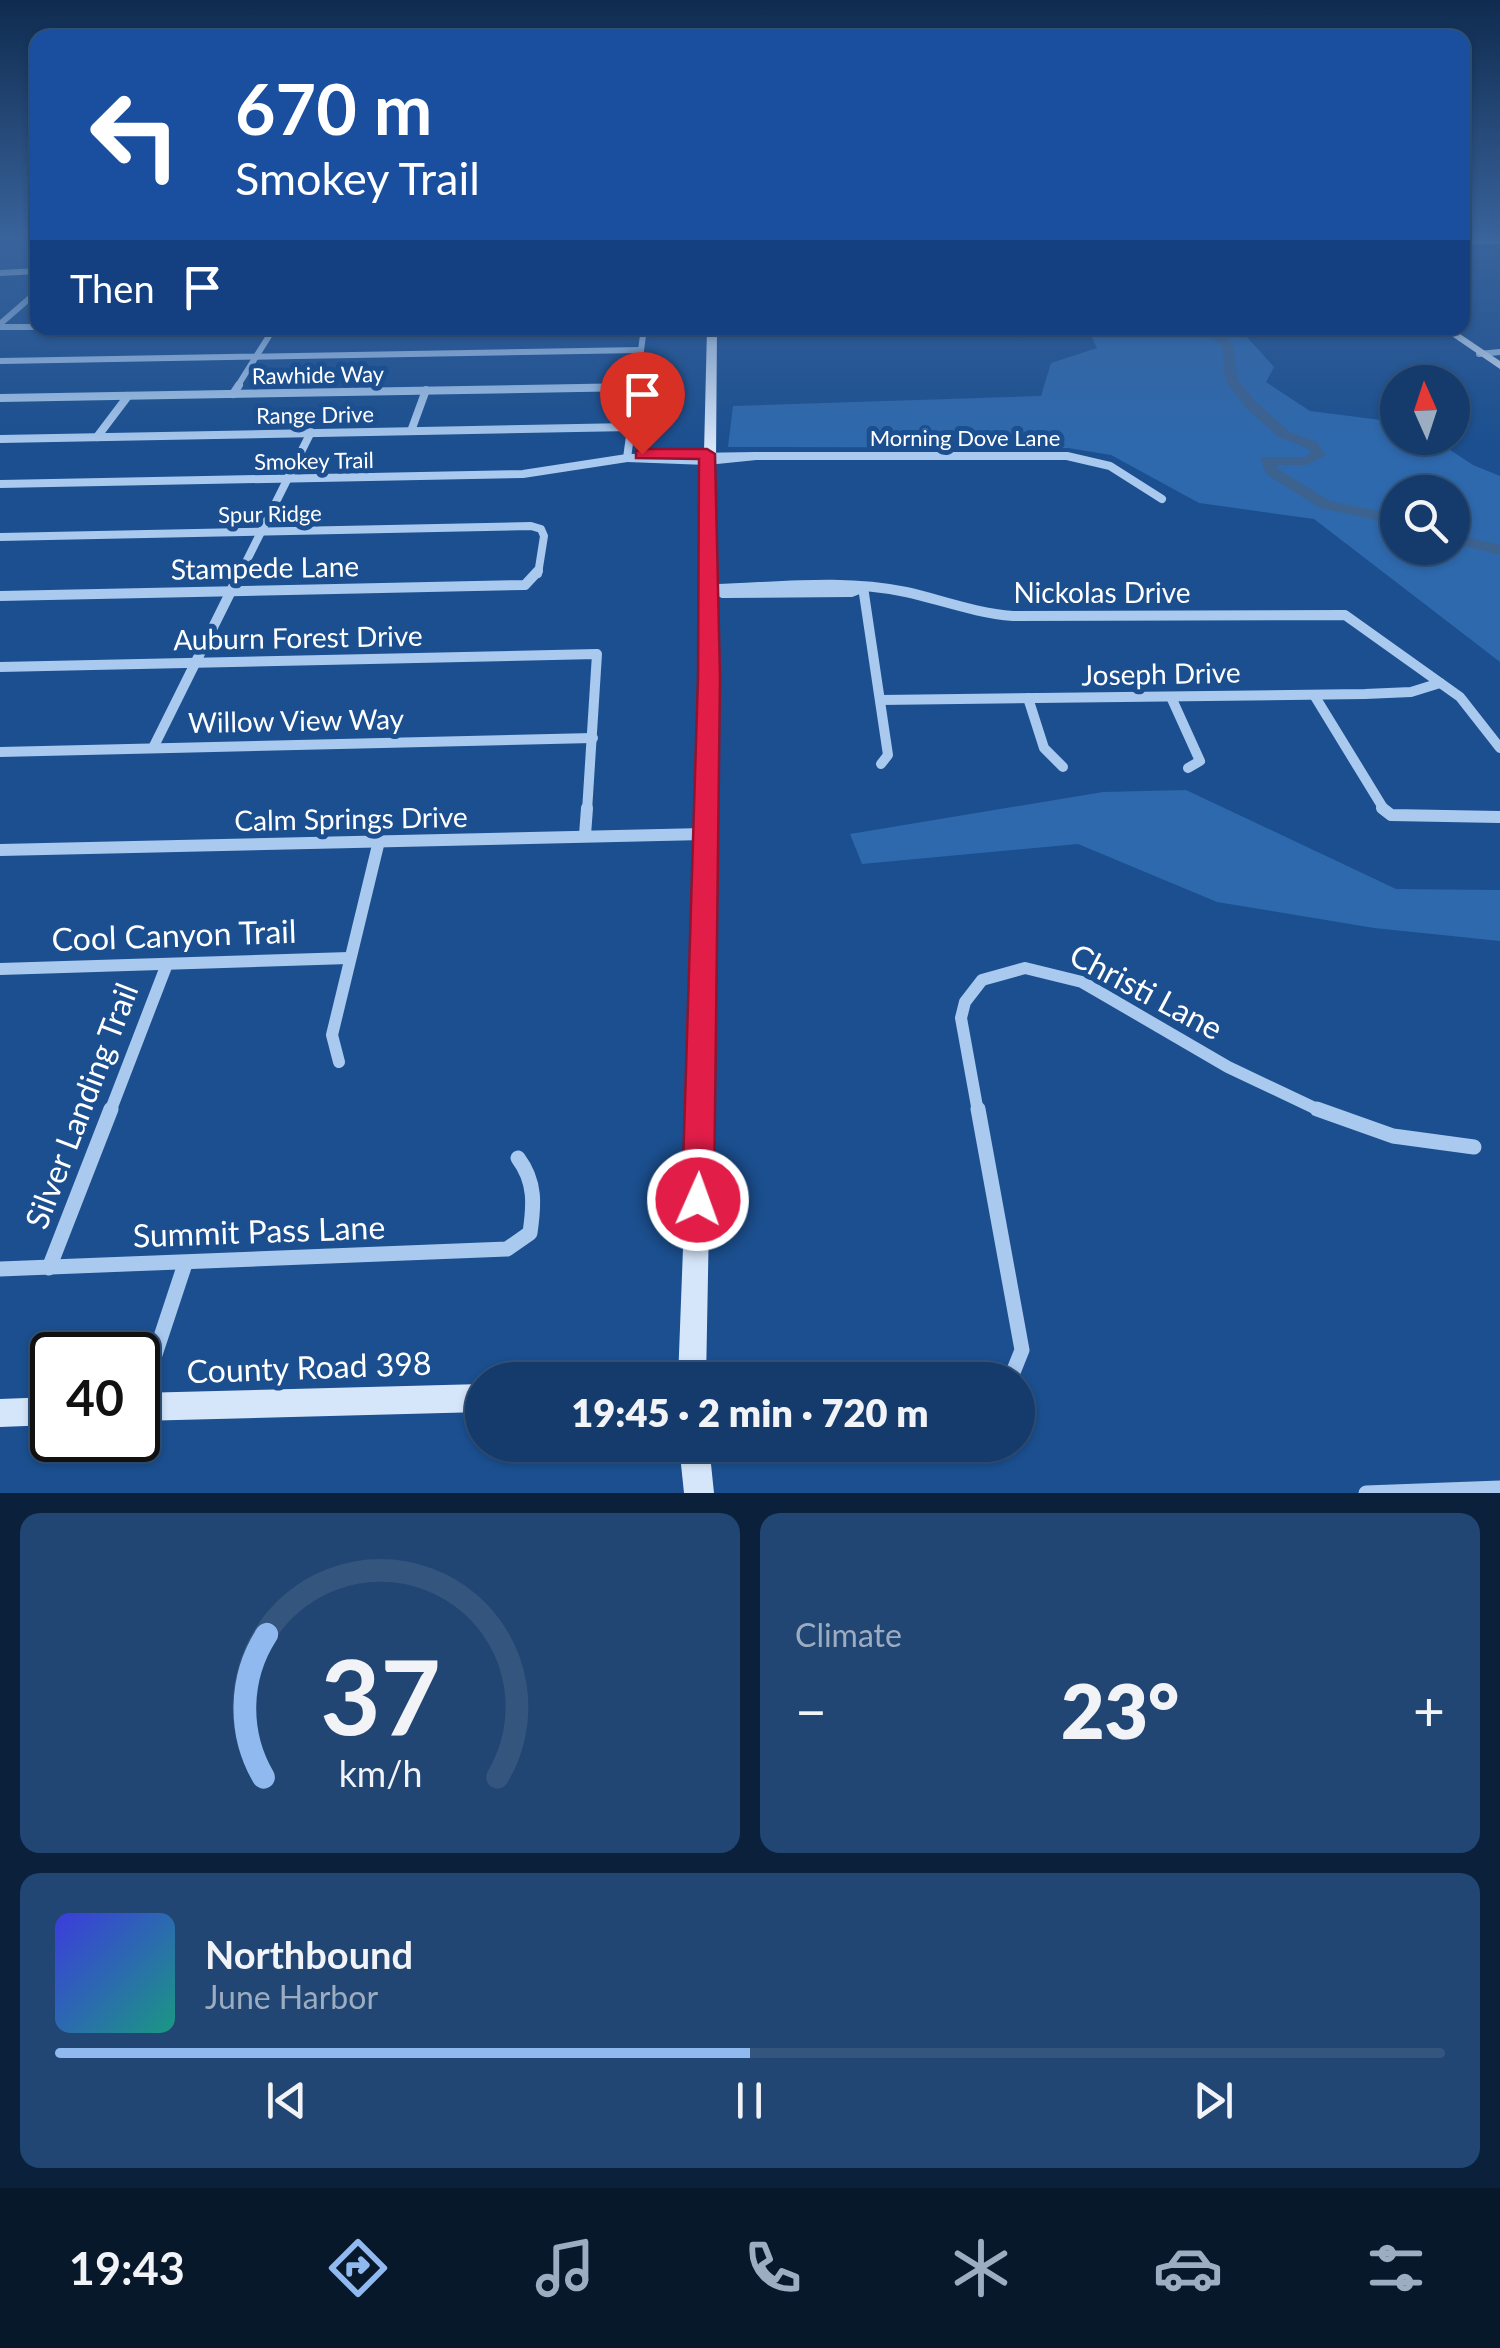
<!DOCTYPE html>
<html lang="en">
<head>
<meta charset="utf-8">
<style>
  :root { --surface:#143b6b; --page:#214673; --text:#f1f3f6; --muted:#9dadc1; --line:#33557e; --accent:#90b9f0 }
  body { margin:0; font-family:Lato,sans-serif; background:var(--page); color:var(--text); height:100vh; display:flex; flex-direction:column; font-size:38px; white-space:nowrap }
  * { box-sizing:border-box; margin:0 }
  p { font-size:32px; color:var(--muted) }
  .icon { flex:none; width:55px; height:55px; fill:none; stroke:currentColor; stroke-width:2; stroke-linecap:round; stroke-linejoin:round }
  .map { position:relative; height:1493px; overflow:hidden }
  .drawer { display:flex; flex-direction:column; gap:20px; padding:20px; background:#0b203b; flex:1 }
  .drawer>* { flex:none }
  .banner { position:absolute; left:30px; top:30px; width:1440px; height:305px; border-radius:20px; box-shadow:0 2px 8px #0004,0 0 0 2px var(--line); background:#1a4fa0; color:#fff; overflow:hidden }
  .needle { width:65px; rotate:357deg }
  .tools { position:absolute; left:1380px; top:365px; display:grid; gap:20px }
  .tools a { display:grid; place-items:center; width:90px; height:90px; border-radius:50%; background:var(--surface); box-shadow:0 2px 8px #0004,0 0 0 2px var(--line); font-size:50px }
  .speed { position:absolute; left:30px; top:1332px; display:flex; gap:20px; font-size:50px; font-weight:700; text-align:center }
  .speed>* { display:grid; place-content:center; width:130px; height:130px; border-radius:50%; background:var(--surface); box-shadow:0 2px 8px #0004,0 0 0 2px var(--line); line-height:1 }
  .speed .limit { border:5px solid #111; border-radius:15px; background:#fff; color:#111 }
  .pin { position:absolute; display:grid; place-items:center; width:85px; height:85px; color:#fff; margin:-102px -42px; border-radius:50% 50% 50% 0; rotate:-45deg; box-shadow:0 0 10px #0007 }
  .pin .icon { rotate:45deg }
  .me { position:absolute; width:110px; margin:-55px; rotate:2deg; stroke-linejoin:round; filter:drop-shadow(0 0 8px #0008) }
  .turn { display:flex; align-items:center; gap:35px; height:210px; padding:0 40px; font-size:45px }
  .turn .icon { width:130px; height:130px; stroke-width:2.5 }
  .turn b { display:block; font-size:70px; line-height:85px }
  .then { display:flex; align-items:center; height:95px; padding:0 40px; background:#0003; gap:20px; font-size:38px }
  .big { font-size:75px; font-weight:800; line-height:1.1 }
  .drawer .card { flex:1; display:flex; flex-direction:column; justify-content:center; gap:15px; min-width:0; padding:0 35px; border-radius:20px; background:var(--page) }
  .drawer .dial { align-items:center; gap:0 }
  .dial svg { height:260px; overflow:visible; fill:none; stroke:var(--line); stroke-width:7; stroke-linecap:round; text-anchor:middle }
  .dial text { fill:var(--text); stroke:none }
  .song { display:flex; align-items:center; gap:30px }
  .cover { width:120px; height:120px; border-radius:15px; background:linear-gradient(135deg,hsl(240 70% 55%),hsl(170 70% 35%)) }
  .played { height:10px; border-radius:5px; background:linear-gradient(90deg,var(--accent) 50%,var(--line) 50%) }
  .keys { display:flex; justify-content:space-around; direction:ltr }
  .heat { display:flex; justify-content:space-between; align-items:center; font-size:55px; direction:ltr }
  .drawer .tiles { flex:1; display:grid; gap:20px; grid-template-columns:1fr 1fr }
  .card:last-child { grid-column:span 2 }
  .trip { position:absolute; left:465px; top:1362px; width:570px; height:100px; border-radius:50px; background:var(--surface); box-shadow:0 2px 8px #0004,0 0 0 2px var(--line); font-weight:800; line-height:100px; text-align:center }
  .dock { display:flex; height:160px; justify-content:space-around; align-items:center; background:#08182b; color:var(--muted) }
  .dock .icon { width:70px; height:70px }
  .dock .current { color:var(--accent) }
  .dock b { font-size:45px; color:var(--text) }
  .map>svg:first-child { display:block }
</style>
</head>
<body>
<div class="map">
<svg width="1500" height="1493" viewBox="0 0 1500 1493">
  <rect width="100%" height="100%" fill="#1b4f8f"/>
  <g fill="#2e69ad" fill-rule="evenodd">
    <path d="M1080,328H1239L1274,367L1266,382L1310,411L1397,422L1398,438H1432L1473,465L1500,476V662L1314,519L1199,503L1111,455L1068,448L728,447L733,406L1041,396L1051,363L1097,348L1088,330ZM1398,492H1452V548H1398Z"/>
    <path d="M1186,790L1396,889L1500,890V941L1374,928L1217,902L1078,844L862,864L850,834L1103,792Z"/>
  </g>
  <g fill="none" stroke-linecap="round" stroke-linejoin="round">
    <g fill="#3c6290" fill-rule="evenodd">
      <path d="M1200,328H1213L1232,342L1238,380L1256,402L1290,432L1317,442L1326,455L1307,465H1277L1278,469L1330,501L1398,515V525L1320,508L1266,474L1261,460L1263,457H1305L1311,453L1307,448L1280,438L1246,408L1225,380L1222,346Z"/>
      <path d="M1452,533L1500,545V555L1452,543Z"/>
    </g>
    <g stroke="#a9c9ee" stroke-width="6">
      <path d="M1462,241H1500"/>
      <path d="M0,324L38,291"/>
      <path d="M0,327H38"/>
      <path d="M1479,354L1500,352"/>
      <path d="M0,361L641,350"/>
      <path d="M237,387L274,328"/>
      <path d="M627,387H636"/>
      <path d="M636,387L644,328"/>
    </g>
    <g stroke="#a9c9ee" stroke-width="8">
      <path d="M233,394L239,385"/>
      <path d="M0,398L636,387"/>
      <path d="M411,431L426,390"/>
      <path d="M97,437L128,396"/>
      <path d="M0,439L631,427"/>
      <path d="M756,456L707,461L627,458Z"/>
      <path d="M756,456H1067L1110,466L1162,499"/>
      <path d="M0,484L523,474L627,458L637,385"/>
      <path d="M0,537L531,526L541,529L544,536L538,574"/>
      <path d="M240,574L311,432"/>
    </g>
    <g stroke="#a9c9ee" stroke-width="10">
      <path d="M863,587L888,755L881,764"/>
      <path d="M715,589L723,593L851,592L861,588"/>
      <path d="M717,589C780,587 844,579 906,592C942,600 975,613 1013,616L1345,615L1460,697L1500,748"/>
      <path d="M0,596L525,585L538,571"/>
      <path d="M0,667L597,654L587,811"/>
      <path d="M1314,695L1385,811"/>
      <path d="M1171,697L1200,761L1188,768"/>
      <path d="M1028,698L1044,748L1063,767"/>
      <path d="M880,700L1365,694L1411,692L1440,683"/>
      <path d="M154,746L241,571"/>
      <path d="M0,752L593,738"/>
    </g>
    <g stroke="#a9c9ee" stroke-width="12">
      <path d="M1382,808L1391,815L1500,817"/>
      <path d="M585,835L587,808"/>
      <path d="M0,850L704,834"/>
      <path d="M0,969L349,958"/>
      <path d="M339,1062L332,1035L379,841"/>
      <path d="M110,1112L167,964"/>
      <path d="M978,1112L961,1018L965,1002L982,980L1025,968L1082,982L1228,1067L1323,1112"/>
    </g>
    <g stroke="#a9c9ee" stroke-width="15">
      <path d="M1317,1109L1393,1136L1474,1147"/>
      <path d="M49,1268L111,1109"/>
      <path d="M0,1269L507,1249L530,1233C534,1205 536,1182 518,1158"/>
      <path d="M919,1380L1012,1375L1022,1350L978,1109"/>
      <path d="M138,1406L185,1264"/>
      <path d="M1366,1493L1500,1488"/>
    </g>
    <g fill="#d6e6fa" fill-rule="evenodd">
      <path d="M38,268V274L0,276V270Z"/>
      <path d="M707,328H717L711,1117L706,1380H678L688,1117Z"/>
      <path d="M1440,328H1451L1500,361V369Z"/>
      <path d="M482,1384V1412L138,1421V1393Z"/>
      <path d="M52,1397V1425L0,1427V1399Z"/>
      <path d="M679,1445H709L714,1493H684Z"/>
    </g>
  </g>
  <linearGradient id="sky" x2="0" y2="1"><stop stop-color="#0f2b4f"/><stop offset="0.53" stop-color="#39639b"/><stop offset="1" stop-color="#39639b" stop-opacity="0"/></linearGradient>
  <rect width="1500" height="448" fill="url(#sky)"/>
  <path fill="#e11d48" stroke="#92132f" stroke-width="2.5" d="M642,449H707L715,454L720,677L714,1200L710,1210L698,1214L686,1210L682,1200L698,677L699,459L636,458V451Z"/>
  <g text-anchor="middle" stroke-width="10" stroke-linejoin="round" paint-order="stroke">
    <g font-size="22" fill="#fff" stroke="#1b4f8f">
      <text transform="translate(318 375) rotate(-1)" y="8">Rawhide Way</text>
      <text transform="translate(315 415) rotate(-1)" y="8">Range Drive</text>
      <text x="965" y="446">Morning Dove Lane</text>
      <text transform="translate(314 461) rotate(-1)" y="8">Smokey Trail</text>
      <text transform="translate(270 514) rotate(-1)" y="8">Spur Ridge</text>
    </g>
    <g font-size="28" fill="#fff" stroke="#1b4f8f">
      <text transform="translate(265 568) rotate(-1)" y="10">Stampede Lane</text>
      <text x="1102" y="603">Nickolas Drive</text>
      <text transform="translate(298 638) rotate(-1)" y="10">Auburn Forest Drive</text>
      <text transform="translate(1161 674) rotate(-1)" y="10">Joseph Drive</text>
      <text transform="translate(296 721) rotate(-1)" y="10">Willow View Way</text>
      <text transform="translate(351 819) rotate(-1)" y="10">Calm Springs Drive</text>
    </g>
    <g font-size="32" fill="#fff" stroke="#1b4f8f">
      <text transform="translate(174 936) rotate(-2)" y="11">Cool Canyon Trail</text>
      <text transform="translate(1146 992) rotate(28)" y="11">Christi Lane</text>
      <text transform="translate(82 1106) rotate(-69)" y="11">Silver Landing Trail</text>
      <text transform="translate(259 1232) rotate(-2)" y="11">Summit Pass Lane</text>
      <text transform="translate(309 1368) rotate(-2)" y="11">County Road 398</text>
    </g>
  </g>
</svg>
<div class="tools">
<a><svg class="needle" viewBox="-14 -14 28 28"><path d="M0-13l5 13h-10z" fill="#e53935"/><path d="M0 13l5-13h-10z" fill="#9dadc1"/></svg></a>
<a><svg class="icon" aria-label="search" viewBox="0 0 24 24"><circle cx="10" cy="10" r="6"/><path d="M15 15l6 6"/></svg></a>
</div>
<div class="speed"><div class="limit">40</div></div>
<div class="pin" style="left:642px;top:454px;background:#d93025"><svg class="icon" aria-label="arrive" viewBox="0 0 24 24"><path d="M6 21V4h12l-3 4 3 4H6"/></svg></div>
<svg class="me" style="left:698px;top:1200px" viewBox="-20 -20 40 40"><circle r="17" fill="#e11d48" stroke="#fff" stroke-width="3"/><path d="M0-11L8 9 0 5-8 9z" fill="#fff"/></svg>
<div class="trip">19:45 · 2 min · 720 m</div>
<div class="banner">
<div class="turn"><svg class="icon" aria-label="left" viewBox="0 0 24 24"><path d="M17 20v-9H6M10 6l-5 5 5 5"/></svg><div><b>670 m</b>Smokey Trail</div></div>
<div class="then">Then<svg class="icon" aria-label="arrive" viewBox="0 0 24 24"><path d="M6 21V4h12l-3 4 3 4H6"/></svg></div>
</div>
</div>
<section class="drawer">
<div class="tiles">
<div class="card dial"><svg viewBox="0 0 100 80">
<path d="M14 69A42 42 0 1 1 86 69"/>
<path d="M14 69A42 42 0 0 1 15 25" stroke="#90b9f0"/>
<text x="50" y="56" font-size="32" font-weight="700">37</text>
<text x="50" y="72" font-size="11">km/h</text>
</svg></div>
<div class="card"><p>Climate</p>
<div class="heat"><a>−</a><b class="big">23°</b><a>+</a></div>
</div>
<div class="card">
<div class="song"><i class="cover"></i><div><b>Northbound</b><p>June Harbor</p></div></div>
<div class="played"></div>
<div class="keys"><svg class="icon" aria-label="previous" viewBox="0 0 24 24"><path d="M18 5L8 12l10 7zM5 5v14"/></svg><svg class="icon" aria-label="pause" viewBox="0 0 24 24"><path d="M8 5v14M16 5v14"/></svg><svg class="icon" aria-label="next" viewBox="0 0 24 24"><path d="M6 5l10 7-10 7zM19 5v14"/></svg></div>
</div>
</div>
</section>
<nav class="dock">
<b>19:43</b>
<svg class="icon current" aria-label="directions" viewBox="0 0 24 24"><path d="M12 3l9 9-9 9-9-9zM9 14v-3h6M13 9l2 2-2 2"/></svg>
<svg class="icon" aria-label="music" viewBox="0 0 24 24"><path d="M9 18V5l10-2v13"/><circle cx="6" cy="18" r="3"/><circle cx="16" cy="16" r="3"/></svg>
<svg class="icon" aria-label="phone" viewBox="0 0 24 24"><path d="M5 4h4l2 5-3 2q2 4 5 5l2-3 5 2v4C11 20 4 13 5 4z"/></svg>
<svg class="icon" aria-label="climate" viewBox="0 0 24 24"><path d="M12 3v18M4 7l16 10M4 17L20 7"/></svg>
<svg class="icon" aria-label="car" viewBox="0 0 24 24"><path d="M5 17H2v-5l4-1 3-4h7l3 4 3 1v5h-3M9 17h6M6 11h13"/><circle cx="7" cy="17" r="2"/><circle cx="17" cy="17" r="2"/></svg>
<svg class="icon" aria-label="filters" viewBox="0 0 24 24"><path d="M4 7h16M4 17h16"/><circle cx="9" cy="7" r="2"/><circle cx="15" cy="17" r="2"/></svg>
</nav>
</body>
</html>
